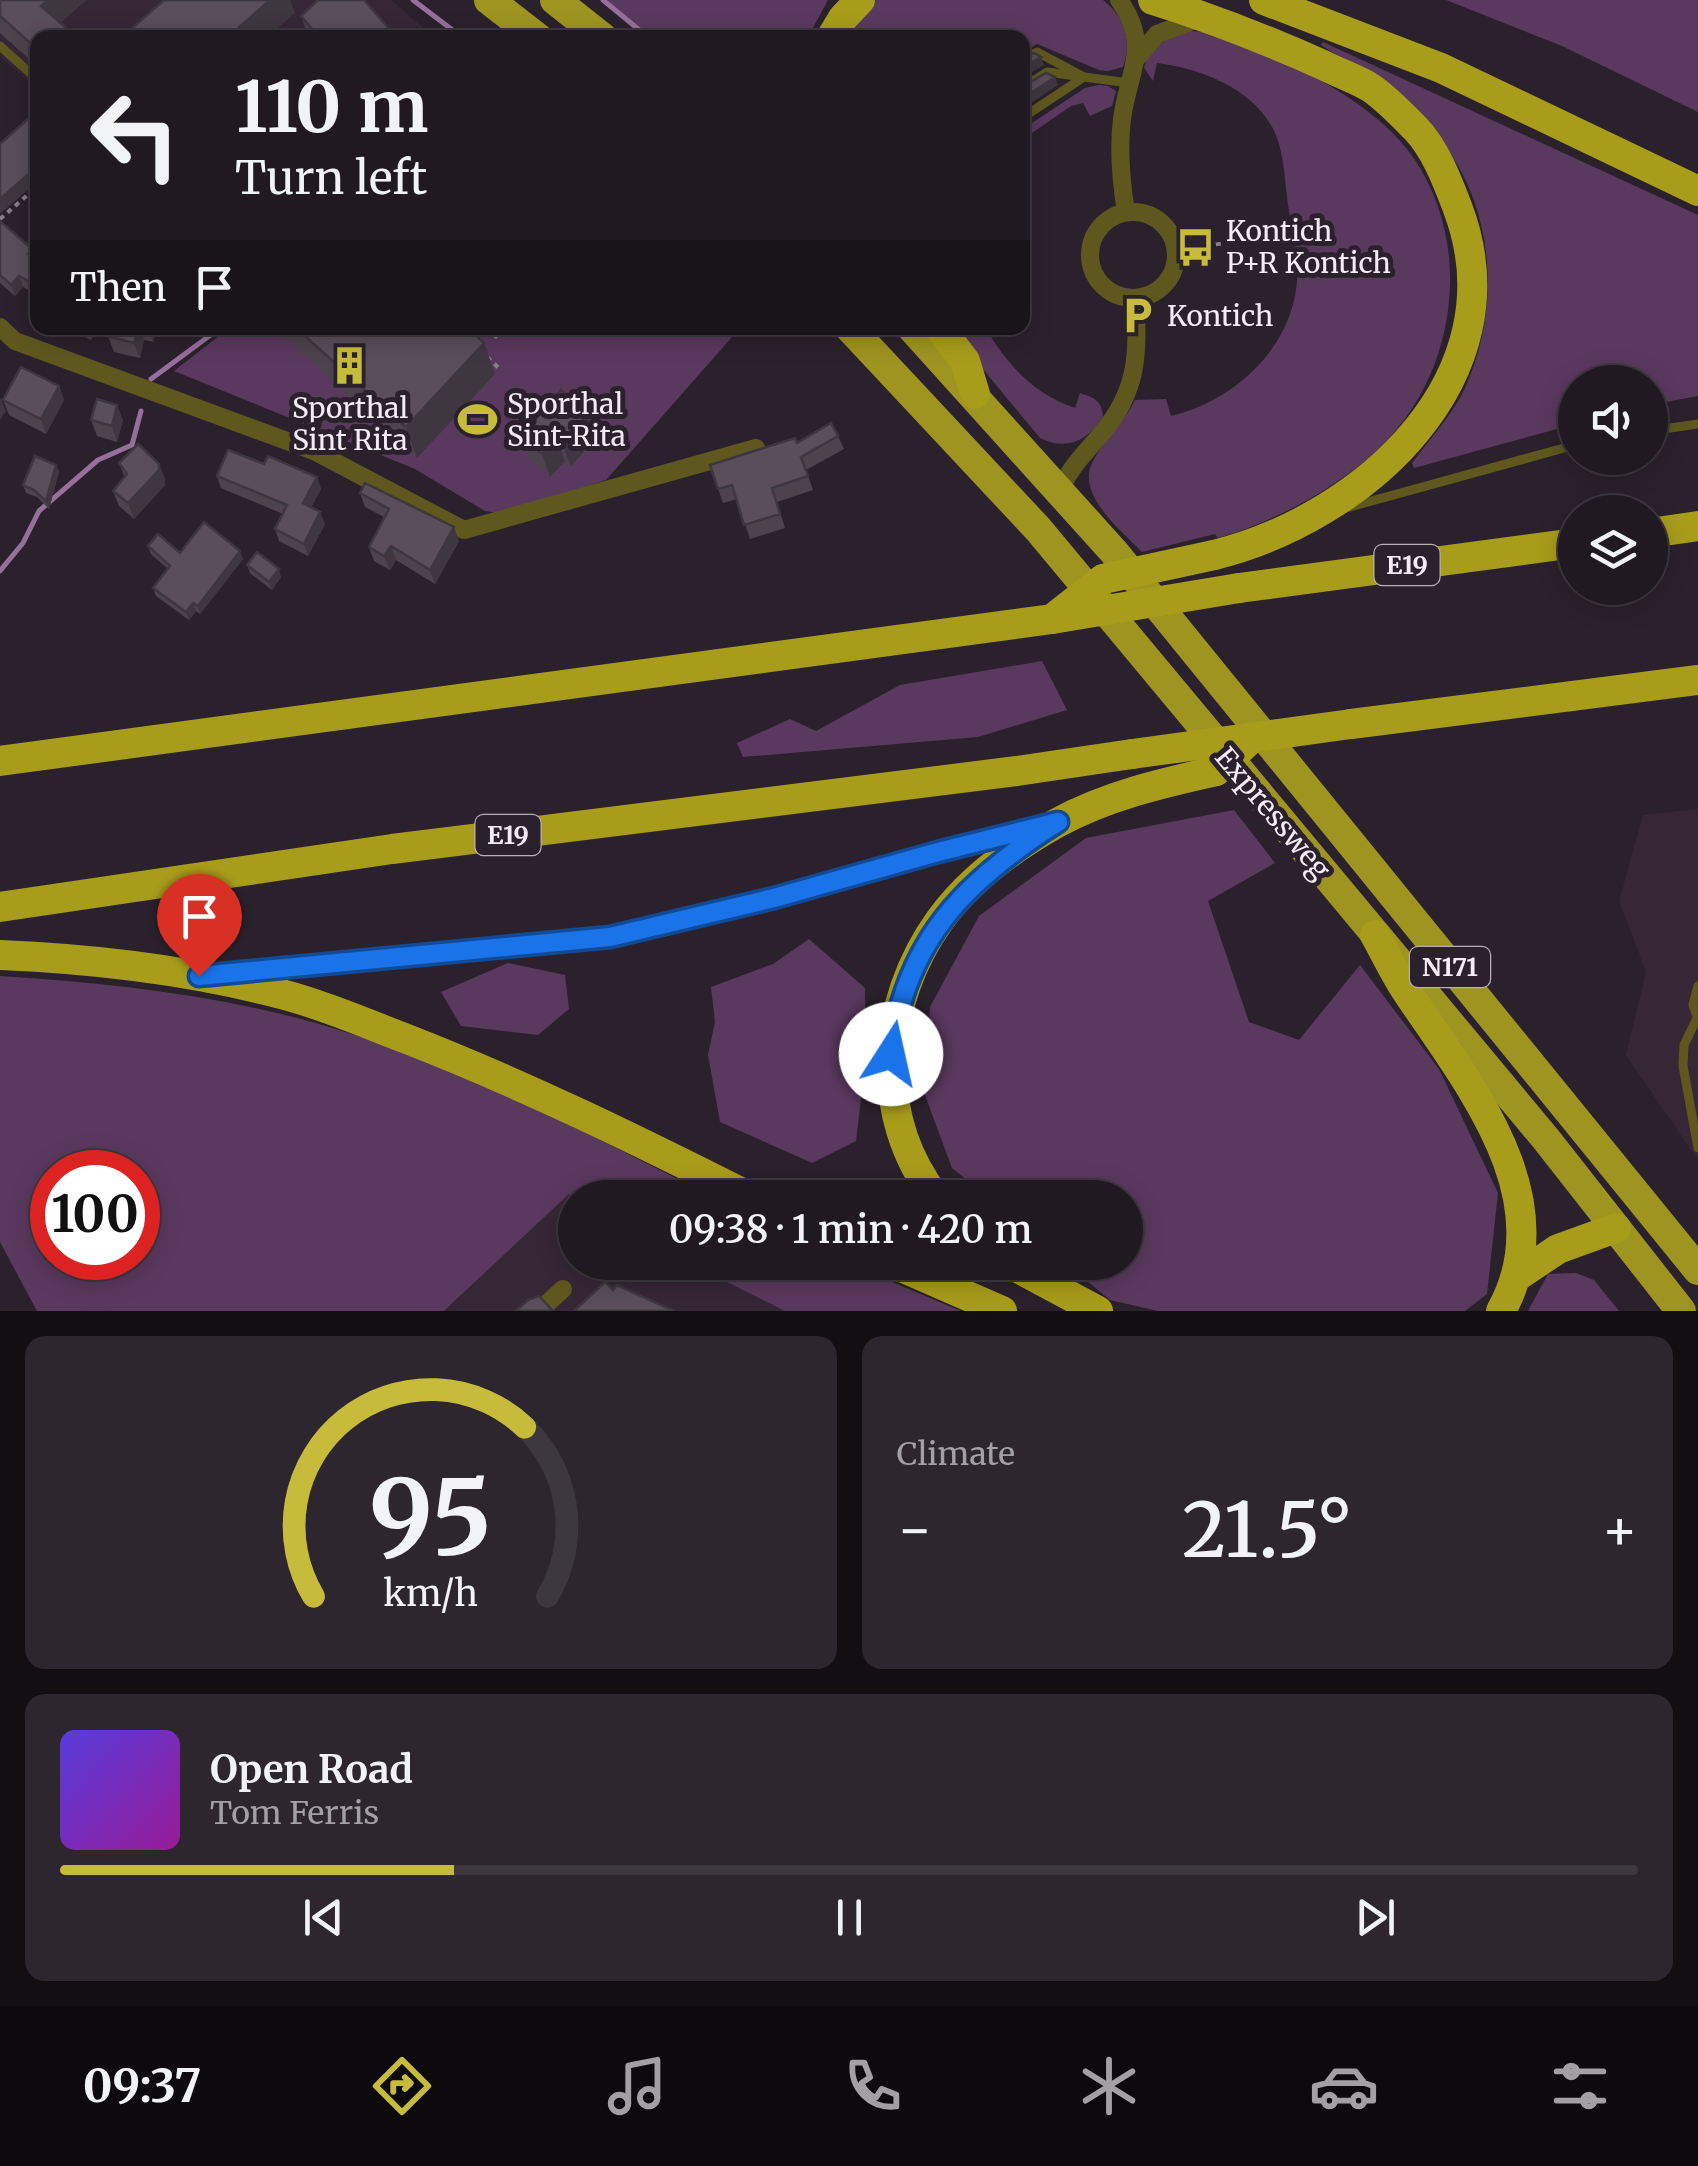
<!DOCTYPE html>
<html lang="en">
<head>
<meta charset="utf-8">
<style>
  :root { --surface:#201921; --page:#2d262e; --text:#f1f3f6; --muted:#a2a0a5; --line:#3d383f; --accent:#c7bb3c }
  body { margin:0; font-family:Merriweather,serif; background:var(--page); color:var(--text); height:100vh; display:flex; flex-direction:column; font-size:38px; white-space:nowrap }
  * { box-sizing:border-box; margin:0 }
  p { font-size:32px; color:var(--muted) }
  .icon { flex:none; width:55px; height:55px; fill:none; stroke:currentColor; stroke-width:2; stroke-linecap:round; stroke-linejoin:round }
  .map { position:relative; height:1311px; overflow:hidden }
  .side { display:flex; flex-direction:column; gap:25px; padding:25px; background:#120e12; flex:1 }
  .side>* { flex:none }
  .top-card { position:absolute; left:30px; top:30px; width:1000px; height:305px; border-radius:20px; box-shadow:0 5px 25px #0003,0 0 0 2px var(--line); background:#201921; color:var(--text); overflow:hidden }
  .buttons { position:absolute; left:1558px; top:365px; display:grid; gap:20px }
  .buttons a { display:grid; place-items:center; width:110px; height:110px; border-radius:50%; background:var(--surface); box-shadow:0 5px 25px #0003,0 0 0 2px var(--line); font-size:50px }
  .speed { position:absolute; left:30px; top:1150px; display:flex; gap:20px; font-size:50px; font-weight:700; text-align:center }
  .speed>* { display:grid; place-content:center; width:130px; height:130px; border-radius:50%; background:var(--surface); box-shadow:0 5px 25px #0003,0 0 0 2px var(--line); line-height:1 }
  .speed .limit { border:15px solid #d22; background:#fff; color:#111 }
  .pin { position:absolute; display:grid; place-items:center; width:85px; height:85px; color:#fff; margin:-102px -42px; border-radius:50% 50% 50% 0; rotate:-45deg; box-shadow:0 0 10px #0007 }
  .pin .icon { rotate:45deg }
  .me { position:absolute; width:110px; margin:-55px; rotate:10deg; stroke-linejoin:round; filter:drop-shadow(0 0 8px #0008) }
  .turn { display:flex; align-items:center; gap:35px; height:210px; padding:0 40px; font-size:45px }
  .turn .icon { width:130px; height:130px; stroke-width:2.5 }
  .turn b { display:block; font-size:70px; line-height:85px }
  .then { display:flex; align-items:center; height:95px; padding:0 40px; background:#0003; gap:20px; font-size:38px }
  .big { font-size:75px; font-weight:600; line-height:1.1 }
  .side .tile { flex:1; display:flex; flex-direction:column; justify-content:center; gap:15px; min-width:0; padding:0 35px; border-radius:20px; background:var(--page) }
  .side .dial { align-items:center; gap:0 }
  .dial svg { height:260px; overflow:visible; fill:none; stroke:var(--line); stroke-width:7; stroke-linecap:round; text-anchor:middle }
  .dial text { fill:var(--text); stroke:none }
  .song { display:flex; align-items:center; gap:30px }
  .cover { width:120px; height:120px; border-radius:15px; background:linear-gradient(135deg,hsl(250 70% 55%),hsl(300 70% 35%)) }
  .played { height:10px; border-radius:5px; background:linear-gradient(90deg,var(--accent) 25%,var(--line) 25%) }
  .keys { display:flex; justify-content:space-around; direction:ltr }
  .heat { display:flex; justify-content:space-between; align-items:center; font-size:55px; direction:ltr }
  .side .tiles { flex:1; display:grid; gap:25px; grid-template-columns:1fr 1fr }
  .tile:last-child { grid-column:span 2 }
  .trip { position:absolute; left:558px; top:1180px; width:585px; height:100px; border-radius:50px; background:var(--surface); box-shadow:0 5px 25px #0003,0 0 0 2px var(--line); font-weight:600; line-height:100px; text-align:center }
  .tabs { display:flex; height:160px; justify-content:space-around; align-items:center; background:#0d0a0d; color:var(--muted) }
  .tabs .icon { width:70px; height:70px }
  .tabs .on { color:var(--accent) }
  .tabs b { font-size:45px; color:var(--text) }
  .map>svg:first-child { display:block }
</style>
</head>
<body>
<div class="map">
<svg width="1698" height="1311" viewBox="0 0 1698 1311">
  <rect width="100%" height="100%" fill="#2b212c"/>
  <g fill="#362737">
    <path d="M0,0H391L434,37L38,38L37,89L0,56Z"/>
    <path d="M1698,809V1160L1626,1055L1646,972L1619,901L1643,815Z"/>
    <path d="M569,1193L578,1197L575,1198V1262L689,1263L785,1311H445Z"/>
  </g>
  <g fill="#5a395e" fill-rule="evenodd">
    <path d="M607,0H828L808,37L651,38Z"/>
    <path d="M876,0H1103C1125,17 1132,41 1123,67L1108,71L1099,70L1037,44L1023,52L1022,38H844Z"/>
    <path d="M1446,0H1698V112L1562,46Z"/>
    <path d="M1189,31C1227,31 1282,60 1316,78C1352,98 1392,125 1415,160C1476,252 1455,383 1371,456C1326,494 1274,521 1218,538L1215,534L1142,552C1121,530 1073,493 1094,459C1106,438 1124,422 1135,400L1166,399L1171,416C1239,400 1302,339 1297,264C1296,246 1292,228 1289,211C1285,188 1285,157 1276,135C1257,90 1203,69 1157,63L1153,81L1144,68C1149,47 1168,35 1189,31Z"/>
    <path d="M1323,42L1698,215V396L1650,405V382H1575V424L1414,468L1412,463C1429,440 1453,414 1465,388C1502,306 1495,204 1436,134C1405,98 1361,72 1321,45Z"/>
    <path d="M1099,85L1108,86L1116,91L1112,106L1090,116L1083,103L1071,106L1023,139V129L1085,88Z"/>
    <path d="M229,328H740L606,480L503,514L485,511L415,469L174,371Z"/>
    <path d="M949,328H986C1007,365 1034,394 1075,408L1080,393C1095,398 1102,401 1103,417C1088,441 1066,451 1040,438Z"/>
    <path d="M1042,661L1067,710L978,737L743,757L737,743L790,719L816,731L900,685Z"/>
    <path d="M1234,810L1275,863L1208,901L1249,1022L1299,1040L1360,965L1439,1069L1498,1193L1487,1294L1465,1311H1158L1110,1300L1065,1263L1125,1262V1198L988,1197L952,1168L925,1095L930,1007L979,916L1086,838Z"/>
    <path d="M809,939L865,988L866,1057L856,1141L812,1163L720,1122L708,1055L715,1022L711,987L773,964Z"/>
    <path d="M508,963L565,975L569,1009L538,1035L461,1026L441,992Z"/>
    <path d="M0,976C106,983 213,994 316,1023C454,1063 585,1132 713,1197L578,1198L569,1194L444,1311H37L0,1242ZM52,1172H138V1258H52Z"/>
    <path d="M689,1263H847L961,1311H785Z"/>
    <path d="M1576,1273L1594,1280L1619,1311H1528L1548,1274Z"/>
  </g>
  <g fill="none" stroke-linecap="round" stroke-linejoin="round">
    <g stroke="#976f9b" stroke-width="5">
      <path d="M413,0L463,38"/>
      <path d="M603,0L649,38"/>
      <path d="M151,379L220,328"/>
      <path d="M0,571L23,543L39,511L98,460L132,445L141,411"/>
    </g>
    <g stroke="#877e88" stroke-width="4" stroke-dasharray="5 5" stroke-linecap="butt">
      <path d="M0,219L38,186"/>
      <path d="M1196,247L1272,237"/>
      <path d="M486,328L501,341"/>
      <path d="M487,357L501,370"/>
    </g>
    <g stroke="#5e581f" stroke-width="9">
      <path d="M0,46L38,80"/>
      <path d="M1022,61L1037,52L1084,77"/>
      <path d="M1022,88L1047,72L1076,76"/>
      <path d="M1022,118L1084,77L1129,83"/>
      <path d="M1650,431L1698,424"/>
      <path d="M1346,508L1575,445"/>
      <path d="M237,972L461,953L609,937L774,898L1021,831"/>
      <path d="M1698,986L1693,1005L1698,1019"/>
      <path d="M1697,1018L1684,1045L1683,1066L1698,1148"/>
    </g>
    <g stroke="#5e581f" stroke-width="18">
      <path d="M1119,0C1152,46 1128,72 1122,119C1118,150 1121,181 1126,212"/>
      <path d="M1137,58L1157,34L1198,19"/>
      <circle cx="1133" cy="255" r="43"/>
      <path d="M0,327L15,341L314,451L464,530L756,448"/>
      <path d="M1060,490C1070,467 1086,452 1102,433C1138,391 1139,351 1135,299"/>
      <path d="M539,1311L563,1289"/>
    </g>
    <g stroke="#9e9420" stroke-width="30">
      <path d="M489,0L538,38"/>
      <path d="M555,0L603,38"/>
      <path d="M850,328L1038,529L1546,1139L1681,1311"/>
      <path d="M912,328L1114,552L1698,1270"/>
    </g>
    <g stroke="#a89d1a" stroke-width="30">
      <path d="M1153,0C1211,18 1267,40 1323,65C1338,73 1357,79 1371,88C1387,99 1402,115 1416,129C1436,150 1448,183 1458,209C1521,377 1364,518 1214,555"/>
      <path d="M1264,0L1441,68L1698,191"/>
      <path d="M831,38L843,18L860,0"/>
      <path d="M940,328L965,361L975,394"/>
      <path d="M1650,533L1698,526"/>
      <path d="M1239,588L1575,543"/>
      <path d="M1351,724L1698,680"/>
      <path d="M0,761L1052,619"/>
      <path d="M0,907L392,849L1017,771L1132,754"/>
      <path d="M1375,935C1385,953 1394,972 1405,989C1465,1080 1565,1197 1501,1311"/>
      <path d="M0,955C97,959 191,970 285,995C327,1006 367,1024 407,1039C525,1085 639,1141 752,1198"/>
      <path d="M936,1198C872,1115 881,1002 940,920C969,880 1014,847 1057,823C1106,796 1162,783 1216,771"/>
      <path d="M890,1262L1002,1311"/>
      <path d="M1007,1262L1098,1311"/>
      <path d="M1516,1277L1558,1249L1616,1228"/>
    </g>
    <g stroke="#a89d1a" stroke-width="30">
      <path d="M1057,615L1103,579L1214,555"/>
      <path d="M1052,619L1239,588"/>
      <path d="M1132,754L1351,724"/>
      <path d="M1216,771L1252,738"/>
    </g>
  </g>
  <g fill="#4d434d">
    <path d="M0,0H86L60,23L71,32L73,38H38V67L0,33Z"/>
    <path d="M301,16L397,38H309Z"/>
    <path d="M0,221L38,259V295L23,287L15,296L0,283Z"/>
    <path d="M67,328H98L91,340Z"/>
    <path d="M110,328H157L153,342L144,340L140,358L114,352L108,336Z"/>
    <path d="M278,328H468L484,343L495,374L417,458L281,334Z"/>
    <path d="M59,386L64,400L46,434L9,415L3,400Z"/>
    <path d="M588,414L597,437L571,466L565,461L550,477L529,458L521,435Z"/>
    <path d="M91,420H123L117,442L97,436Z"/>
    <path d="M838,436L844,449L806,470L813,490L777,502L785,528L750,539L737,499L723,503L710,465L797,443Z"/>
    <path d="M119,463L159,464L165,479V485L134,519L119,506L113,491L125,478Z"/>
    <path d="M264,464L317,477L321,489L311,507L325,524L308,556L279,541L275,529L283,514L221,488L217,476Z"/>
    <path d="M56,465L59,472L49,509L37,497L26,493L23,485Z"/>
    <path d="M360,493L459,541L435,584L396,560L390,570L374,561L369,547L384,517L365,507Z"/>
    <path d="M148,546L180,553L243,559L200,614L196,611L189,620L156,596L153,588L168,569L151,554Z"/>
    <path d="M247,565L281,577L272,590L250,573Z"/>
  </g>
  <g fill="#3e373f">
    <path d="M48,0H86L50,32L41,6Z"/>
    <path d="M270,0H290L295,13L266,38H227Z"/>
    <path d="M1041,57L1044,65L1022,78V68Z"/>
    <path d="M1055,77L1058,85L1022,109V99Z"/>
    <path d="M38,166V181L0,214V199Z"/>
    <path d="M19,276L23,287L15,296L11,285Z"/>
    <path d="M87,328H98L91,340Z"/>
    <path d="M138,328H140L144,340L140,358L134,343Z"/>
    <path d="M148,328H157L153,342Z"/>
    <path d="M484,343L495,374L417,458L406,427Z"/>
    <path d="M59,386L64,400L46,434L41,419Z"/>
    <path d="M0,397L6,411L0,420Z"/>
    <path d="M117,405L123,420L117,442L112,426Z"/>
    <path d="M588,414L597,437L571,466L562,443Z"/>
    <path d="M556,437L565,461L550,477L542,454Z"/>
    <path d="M159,464L165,479V485L134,519L128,503Z"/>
    <path d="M56,465L59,472L49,509L46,501Z"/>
    <path d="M317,477L321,489L307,515L303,503Z"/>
    <path d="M320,512L325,524L308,556L304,544Z"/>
    <path d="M454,527L459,541L435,584L430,570Z"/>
    <path d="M391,546L396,560L390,570L384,556Z"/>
    <path d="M240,551L243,559L200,614L198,606Z"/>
    <path d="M279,569L281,577L272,590L269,582Z"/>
    <path d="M193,603L196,611L189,620L186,612Z"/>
  </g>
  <g fill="#594e5a" stroke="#3e373f" stroke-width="2.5">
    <path d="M0,0H48L41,6L71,32L67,38H38V50L0,16Z"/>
    <path d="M164,0H270L227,38H121Z"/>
    <path d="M318,0H364L397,38H320L301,16Z"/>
    <path d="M1034,53L1041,57L1022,68V59Z"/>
    <path d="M1046,73L1055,77L1022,99V87Z"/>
    <path d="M38,110V166L0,199V144Z"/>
    <path d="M0,221L32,249L28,254L38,259V286L19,276L11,285L0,275Z"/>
    <path d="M110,328H138L134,343L108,336Z"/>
    <path d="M296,328H468L484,343L406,427Z"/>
    <path d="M21,367L59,386L41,419L3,400Z"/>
    <path d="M561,390L588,414L562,443L556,437L542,454L521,435Z"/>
    <path d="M97,399L117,405L112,426L91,420Z"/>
    <path d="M831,423L838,436L801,457L808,476L772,488L780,514L744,525L732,485L718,489L710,465L795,438L797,443Z"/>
    <path d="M138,444L159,464V470L128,503L113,491L127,474L119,463Z"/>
    <path d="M228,450L264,464L268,456L317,477L303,503L320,512L304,544L275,529L287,505L217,476Z"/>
    <path d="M35,456L56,465L46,501L34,490L23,485Z"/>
    <path d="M365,483L454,527L430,570L391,546L384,556L369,547L389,509L360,493Z"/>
    <path d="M204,522L240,551L198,606L193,603L186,612L153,588L170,566L148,546L158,534L180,553Z"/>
    <path d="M257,552L279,569L269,582L247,565Z"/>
    <path d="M605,1282L613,1290L617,1285L674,1311H574Z"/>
    <path d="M539,1296L553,1311H516L528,1300Z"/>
  </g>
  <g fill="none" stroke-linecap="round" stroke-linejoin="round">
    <defs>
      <path id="route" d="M199,976L610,937L774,898L938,852L1058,822C966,880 904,941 891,1054"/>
    </defs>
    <use href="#route" stroke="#114b97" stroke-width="25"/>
    <use href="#route" stroke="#1a73e8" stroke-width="18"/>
  </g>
  <defs>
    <symbol id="bus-bare" viewBox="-9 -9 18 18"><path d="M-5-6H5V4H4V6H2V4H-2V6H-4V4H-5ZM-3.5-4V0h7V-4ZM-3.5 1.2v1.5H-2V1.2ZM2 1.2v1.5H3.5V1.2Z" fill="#c7bb3c" stroke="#2b212c" stroke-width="2.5" paint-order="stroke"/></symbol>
    <symbol id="parking-bare" viewBox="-9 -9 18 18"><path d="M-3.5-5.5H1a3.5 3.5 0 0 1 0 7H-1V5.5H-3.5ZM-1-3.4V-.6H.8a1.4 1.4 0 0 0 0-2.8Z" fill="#c7bb3c" stroke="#2b212c" stroke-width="2.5" paint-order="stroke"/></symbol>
    <symbol id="building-bare" viewBox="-9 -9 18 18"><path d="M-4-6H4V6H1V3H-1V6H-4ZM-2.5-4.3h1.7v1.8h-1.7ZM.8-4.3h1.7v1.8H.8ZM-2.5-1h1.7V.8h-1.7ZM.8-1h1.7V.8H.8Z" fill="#c7bb3c" stroke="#2b212c" stroke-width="2.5" paint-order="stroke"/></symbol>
    <symbol id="stadium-bare" viewBox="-9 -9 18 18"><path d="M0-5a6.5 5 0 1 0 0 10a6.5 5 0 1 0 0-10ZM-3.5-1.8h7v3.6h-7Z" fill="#c7bb3c" stroke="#2b212c" stroke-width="2.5" paint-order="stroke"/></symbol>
  </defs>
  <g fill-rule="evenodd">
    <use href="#bus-bare" x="1168" y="220" width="55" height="55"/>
    <use href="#parking-bare" x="1110" y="288" width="55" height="55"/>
    <use href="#building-bare" x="322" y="338" width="55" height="55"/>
    <use href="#stadium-bare" x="450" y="392" width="55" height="55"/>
  </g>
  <g text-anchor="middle" stroke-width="10" stroke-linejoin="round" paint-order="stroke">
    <g fill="#2b212c" stroke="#b7afb8" stroke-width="2.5">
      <rect x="1374.5" y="545" width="65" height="40" rx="8"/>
      <rect x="475.5" y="815" width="65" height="40" rx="8"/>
      <rect x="1410" y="947" width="80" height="40" rx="8"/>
    </g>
    <g font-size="25" font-weight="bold" fill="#f3ecf4">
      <text x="1407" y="574">E19</text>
      <text x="508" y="844">E19</text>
      <text x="1450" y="976">N171</text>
    </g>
    <g font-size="28" fill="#f3ecf4" stroke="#2b212c" text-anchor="start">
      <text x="1226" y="241">Kontich<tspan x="1226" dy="32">P+R Kontich</tspan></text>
      <text x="1167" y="326">Kontich</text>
      <text x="507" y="414">Sporthal<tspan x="507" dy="32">Sint-Rita</tspan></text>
      <text x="350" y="418" text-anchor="middle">Sporthal<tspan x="350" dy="32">Sint Rita</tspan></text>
    </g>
    <g font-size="28" fill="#f3ecf4" stroke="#2b212c">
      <text transform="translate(1273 813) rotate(50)" y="10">Expressweg</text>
    </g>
  </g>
</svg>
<div class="buttons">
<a><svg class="icon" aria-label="sound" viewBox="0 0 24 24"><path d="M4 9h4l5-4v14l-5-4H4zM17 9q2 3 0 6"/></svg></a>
<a><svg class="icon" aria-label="layers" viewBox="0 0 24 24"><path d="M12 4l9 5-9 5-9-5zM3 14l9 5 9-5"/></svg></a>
</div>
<div class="speed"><div class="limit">100</div></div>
<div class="pin" style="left:199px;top:976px;background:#d93025"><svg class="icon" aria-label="arrive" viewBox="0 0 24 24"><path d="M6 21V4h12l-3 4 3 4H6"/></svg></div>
<svg class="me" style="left:891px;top:1054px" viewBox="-20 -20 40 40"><circle r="19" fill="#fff"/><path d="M0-13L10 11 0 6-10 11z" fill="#1a73e8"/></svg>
<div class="trip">09:38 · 1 min · 420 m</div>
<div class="top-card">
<div class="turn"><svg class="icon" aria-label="left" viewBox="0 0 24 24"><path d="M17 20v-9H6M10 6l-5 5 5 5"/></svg><div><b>110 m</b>Turn left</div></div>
<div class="then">Then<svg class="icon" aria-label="arrive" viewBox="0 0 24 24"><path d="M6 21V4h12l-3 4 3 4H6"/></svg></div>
</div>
</div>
<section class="side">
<div class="tiles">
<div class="tile dial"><svg viewBox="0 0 100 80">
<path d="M14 69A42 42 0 1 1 86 69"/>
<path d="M14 69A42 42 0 0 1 79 17" stroke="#c7bb3c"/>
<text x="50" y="56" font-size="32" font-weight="700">95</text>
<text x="50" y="72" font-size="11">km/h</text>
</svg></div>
<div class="tile"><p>Climate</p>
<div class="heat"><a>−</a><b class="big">21.5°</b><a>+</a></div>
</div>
<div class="tile">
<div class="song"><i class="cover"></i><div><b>Open Road</b><p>Tom Ferris</p></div></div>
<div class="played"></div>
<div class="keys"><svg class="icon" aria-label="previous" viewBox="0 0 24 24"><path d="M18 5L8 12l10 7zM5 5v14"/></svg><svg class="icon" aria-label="pause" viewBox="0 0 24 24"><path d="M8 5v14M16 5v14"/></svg><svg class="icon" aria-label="next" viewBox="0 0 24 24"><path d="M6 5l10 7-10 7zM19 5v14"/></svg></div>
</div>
</div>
</section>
<nav class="tabs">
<b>09:37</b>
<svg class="icon on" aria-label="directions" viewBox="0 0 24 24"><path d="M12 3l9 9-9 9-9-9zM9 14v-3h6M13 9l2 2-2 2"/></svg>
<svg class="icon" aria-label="music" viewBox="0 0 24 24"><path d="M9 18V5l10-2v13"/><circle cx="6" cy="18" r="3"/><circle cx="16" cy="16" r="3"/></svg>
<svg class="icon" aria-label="phone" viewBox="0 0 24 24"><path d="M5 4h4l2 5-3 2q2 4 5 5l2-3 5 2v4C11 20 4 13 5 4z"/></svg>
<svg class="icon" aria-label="climate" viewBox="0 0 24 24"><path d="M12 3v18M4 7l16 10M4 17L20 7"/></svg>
<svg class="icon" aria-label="car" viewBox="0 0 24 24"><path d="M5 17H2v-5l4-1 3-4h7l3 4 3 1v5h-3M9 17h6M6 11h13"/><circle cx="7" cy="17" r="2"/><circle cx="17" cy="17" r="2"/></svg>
<svg class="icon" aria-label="filters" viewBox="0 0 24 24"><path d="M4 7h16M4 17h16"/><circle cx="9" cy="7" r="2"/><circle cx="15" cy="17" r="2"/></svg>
</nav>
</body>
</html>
